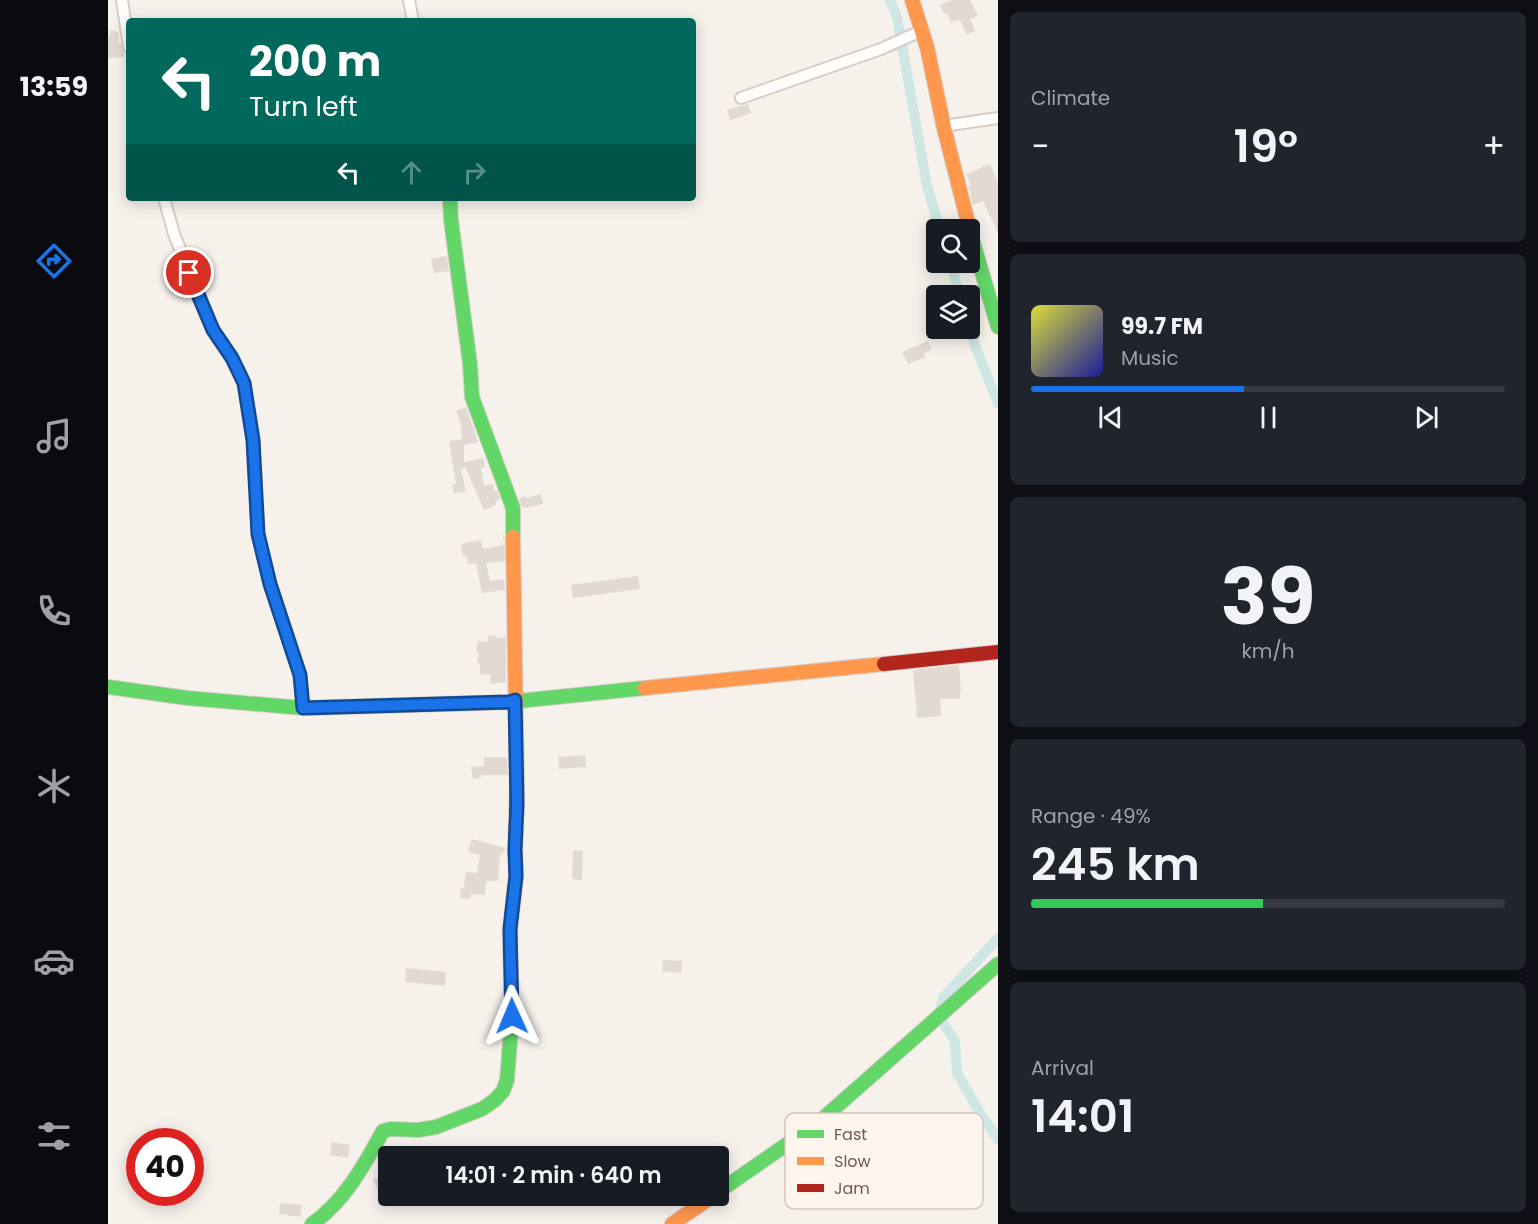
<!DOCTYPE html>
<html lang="en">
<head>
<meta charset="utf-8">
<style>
  :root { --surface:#171b24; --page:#20242c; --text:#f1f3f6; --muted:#9ea1a6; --line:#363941; --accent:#1a73e8 }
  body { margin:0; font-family:Poppins,sans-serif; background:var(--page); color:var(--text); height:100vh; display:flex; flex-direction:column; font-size:22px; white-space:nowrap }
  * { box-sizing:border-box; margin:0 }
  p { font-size:20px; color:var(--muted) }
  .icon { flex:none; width:33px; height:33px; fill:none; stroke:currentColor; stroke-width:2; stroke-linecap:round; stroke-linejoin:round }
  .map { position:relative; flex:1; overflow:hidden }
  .panel { display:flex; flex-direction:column; gap:12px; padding:12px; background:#0d0f14; width:540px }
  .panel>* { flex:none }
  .banner { position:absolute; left:18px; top:18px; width:570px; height:183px; border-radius:6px; box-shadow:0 3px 15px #0003; background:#00695c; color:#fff; overflow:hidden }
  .fabs { position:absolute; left:818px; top:219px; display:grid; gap:12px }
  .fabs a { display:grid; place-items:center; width:54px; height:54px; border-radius:6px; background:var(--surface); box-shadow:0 3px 15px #0003; font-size:30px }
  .speed { position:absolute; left:18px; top:1128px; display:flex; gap:12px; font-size:30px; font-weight:700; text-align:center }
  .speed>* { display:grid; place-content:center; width:78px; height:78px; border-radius:50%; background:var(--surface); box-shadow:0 3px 15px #0003; line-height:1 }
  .speed .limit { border:9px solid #d22; background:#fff; color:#111 }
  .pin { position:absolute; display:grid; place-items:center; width:51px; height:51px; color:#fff; margin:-26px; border:3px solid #fff; border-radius:50%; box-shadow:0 2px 6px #0007 }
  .me { position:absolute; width:66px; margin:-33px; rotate:359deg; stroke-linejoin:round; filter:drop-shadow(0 0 4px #0008) }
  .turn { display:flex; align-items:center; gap:21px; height:126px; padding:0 24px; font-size:27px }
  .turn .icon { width:78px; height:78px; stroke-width:2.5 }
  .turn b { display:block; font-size:42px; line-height:51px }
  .lanes { display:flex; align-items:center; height:57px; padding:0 24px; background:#0003; justify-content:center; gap:30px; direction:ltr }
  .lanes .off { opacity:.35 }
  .big { font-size:45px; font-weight:600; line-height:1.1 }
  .panel .tile { flex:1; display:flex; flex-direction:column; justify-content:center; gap:9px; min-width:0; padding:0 21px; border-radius:9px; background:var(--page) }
  .panel .dial { align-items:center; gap:0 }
  .dial b { font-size:78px; line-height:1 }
  .song { display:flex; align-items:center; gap:18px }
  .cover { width:72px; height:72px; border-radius:9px; background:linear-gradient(135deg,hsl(60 70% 55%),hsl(240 70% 35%)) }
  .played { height:6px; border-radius:3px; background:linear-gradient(90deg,var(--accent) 45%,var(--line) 45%) }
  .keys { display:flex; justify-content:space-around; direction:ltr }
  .heat { display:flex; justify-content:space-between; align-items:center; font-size:33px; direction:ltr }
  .charge { height:9px; border-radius:4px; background:linear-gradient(90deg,#34c759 49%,var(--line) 0) }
  .trip { position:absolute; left:270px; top:1146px; width:351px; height:60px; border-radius:6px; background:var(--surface); box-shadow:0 3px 15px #0003; font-weight:600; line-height:60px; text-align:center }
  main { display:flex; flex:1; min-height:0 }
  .menu { display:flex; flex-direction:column; width:108px; justify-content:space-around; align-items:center; background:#090b0e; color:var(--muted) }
  .menu .icon { width:42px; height:42px }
  .menu .on { color:var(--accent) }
  .menu b { font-size:27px; color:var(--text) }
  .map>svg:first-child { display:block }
</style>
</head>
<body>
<main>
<nav class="menu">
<b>13:59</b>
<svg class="icon on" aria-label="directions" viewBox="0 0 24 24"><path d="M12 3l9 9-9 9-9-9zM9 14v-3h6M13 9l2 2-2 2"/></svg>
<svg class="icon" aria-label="music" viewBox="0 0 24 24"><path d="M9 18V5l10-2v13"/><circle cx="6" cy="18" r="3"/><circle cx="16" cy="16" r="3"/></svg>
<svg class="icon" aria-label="phone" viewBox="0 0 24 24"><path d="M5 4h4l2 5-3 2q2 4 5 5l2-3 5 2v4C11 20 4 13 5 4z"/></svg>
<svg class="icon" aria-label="climate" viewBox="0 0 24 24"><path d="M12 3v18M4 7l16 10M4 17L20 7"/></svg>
<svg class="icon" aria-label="car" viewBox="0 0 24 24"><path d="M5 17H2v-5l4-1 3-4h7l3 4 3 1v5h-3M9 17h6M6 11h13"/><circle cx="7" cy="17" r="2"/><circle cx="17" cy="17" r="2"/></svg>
<svg class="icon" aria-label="filters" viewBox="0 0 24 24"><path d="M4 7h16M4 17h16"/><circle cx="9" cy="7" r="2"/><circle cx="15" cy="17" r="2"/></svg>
</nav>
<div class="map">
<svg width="890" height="1224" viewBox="0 0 890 1224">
  <rect width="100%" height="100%" fill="#f6f1eb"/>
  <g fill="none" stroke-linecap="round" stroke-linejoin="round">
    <g stroke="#cee7e5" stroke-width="10">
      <path d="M782,0L789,17L819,186L832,230"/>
      <path d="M842,262L852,296"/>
      <path d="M861,325L866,343L890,403"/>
      <path d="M890,938L835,998L831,1017L847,1041L849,1073L873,1115L890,1139"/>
    </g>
  </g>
  <g fill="#e3d9d3">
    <path d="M844,0H862L870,16L862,19L867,31L859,35L852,20L850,21L849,20L843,23L839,13L836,14L832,5Z"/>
    <path d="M2,30L11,32L10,43H13L17,57L0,58V40Z"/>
    <path d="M640,104L643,113L622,120L619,110Z"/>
    <path d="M882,164L890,183V233L875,201L865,205L862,194L863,193L860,186L863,185L858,174Z"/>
    <path d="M339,256L341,271L326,273L323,259Z"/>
    <path d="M820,341L824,349L816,353L818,357L800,364L794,352Z"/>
    <path d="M358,407L370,442L356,445V462L375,458L377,467L373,468L376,486L385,484L386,491L389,490L392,499L387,502L388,505L376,510L357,466V468L353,469L358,492L345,493V484H348L341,441L354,439L353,425L348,411Z"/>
    <path d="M433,494L435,504L417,508V507H414L411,498L418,496V498Z"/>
    <path d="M395,535H396L397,561L378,563L382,581L396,579L397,590L374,593L368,563L360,564L359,556H355L353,544L373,540L375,549L396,545Z"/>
    <path d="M530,576L532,589L465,598L463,585Z"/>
    <path d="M388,635V638L398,637V682L382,684L383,675L372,674V663H369L371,652H368L370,641L380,642V636Z"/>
    <path d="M851,665L853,692L852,693V699H832L833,716L809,718L805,670Z"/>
    <path d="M477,755L478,767L451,769L450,757Z"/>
    <path d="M376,757H399L400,775H373V778L365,779L363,767L376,766Z"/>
    <path d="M364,839L397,848L394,855H392L390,881H378L377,895L363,894L362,899L352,898L353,888H356L358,872L369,873L372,855L360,852Z"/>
    <path d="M465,850L475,851L474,880L464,879Z"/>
    <path d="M555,960L574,961L573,973L554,971Z"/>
    <path d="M298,968L338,972L337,986L297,982Z"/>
    <path d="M224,1142L242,1145L240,1158L222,1155Z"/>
    <path d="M274,1176L275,1179L280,1180V1195L271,1193L265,1179Z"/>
    <path d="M172,1203L194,1205L192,1217L171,1214Z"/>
  </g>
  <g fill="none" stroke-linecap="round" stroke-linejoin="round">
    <defs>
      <g id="street">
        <path d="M14,0L21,47"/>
        <path d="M301,0L305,21"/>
        <path d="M633,98L773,49L815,30"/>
        <path d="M835,126L890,118"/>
        <path d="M56,198L66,234L105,330L124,358L136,383L145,440L150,534L162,584L192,675L195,708"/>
      </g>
      <g id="fast">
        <path d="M342,198L343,220L362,364L364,397L405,508V537"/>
        <path d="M865,242L890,327"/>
        <path d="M0,687L79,698L195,708L401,702L537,688"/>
        <path d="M610,1192L711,1122L890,964"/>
        <path d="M204,1224C237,1201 256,1165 275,1131L283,1129L310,1130L328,1127L374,1109L387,1100L395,1091L399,1080L404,1016L402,945"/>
      </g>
      <g id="slow">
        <path d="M804,0L819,47L836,128L865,242"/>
        <path d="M405,537L409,785"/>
        <path d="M537,688L776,664"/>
        <path d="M564,1224L605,1196"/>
      </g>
      <g id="jam">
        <path d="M776,664L890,652"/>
        <path d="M402,945V929L408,876L407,850L409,785"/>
      </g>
    </defs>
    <use href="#street" stroke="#d5cdc8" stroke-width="14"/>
    <use href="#fast" stroke="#d6ccc8" stroke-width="16"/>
    <use href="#slow" stroke="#d6ccc8" stroke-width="16"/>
    <use href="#jam" stroke="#d6ccc8" stroke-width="16"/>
    <use href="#street" stroke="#fefdfc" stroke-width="10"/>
    <use href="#fast" stroke="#63d668" stroke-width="14"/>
    <use href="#slow" stroke="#ff974d" stroke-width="14"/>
    <use href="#jam" stroke="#b3261e" stroke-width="14"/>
  </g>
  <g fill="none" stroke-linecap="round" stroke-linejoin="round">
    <defs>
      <path id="route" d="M81,273L105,330L124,358L136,383L145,440L150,534L162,584L192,675L195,708L401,702L407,700L409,805L407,850L408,876L402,929L404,1016"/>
    </defs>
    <use href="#route" stroke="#114b97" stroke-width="15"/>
    <use href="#route" stroke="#1a73e8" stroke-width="10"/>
  </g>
  <rect x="677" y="1113" width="198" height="96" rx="9" fill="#fef5ed" stroke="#d4c5bd" stroke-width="1.5"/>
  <rect x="689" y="1130" width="27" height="8" fill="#63d668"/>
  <rect x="689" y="1157" width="27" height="8" fill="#ff974d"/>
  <rect x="689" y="1184" width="27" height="8" fill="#b3261e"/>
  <g font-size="16" fill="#73564d">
    <text x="726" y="1140">Fast</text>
    <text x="726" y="1167">Slow</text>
    <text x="726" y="1194">Jam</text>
  </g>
</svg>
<div class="fabs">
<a><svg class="icon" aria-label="search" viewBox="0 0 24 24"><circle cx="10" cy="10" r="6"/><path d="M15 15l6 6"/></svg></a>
<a><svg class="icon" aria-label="layers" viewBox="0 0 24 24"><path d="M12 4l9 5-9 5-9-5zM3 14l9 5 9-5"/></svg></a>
</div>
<div class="speed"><div class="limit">40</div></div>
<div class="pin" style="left:81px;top:273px;background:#d93025"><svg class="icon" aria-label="arrive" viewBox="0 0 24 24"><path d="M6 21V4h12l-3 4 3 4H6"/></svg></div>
<svg class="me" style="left:404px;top:1016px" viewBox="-20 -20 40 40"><path d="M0-17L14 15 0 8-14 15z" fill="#1a73e8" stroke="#fff" stroke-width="4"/></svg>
<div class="trip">14:01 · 2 min · 640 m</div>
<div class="banner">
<div class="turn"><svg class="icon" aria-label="left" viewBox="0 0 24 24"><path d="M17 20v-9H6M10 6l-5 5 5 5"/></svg><div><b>200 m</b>Turn left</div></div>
<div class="lanes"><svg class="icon" aria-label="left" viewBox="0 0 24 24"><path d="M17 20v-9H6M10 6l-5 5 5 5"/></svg><svg class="icon off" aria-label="ahead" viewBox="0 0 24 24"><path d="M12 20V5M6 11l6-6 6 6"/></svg><svg class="icon off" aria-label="right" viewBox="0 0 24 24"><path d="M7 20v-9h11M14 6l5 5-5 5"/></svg></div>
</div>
</div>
<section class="panel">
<div class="tile"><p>Climate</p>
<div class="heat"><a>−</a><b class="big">19°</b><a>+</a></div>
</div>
<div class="tile">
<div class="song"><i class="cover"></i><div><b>99.7 FM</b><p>Music</p></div></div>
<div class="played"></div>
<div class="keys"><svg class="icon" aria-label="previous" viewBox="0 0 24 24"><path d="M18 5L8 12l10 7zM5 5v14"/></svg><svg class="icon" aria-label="pause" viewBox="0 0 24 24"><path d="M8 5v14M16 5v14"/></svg><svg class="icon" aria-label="next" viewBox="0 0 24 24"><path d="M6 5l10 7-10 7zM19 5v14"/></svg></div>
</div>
<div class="tile dial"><b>39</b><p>km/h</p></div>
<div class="tile"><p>Range · 49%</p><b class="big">245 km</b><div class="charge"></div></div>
<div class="tile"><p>Arrival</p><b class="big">14:01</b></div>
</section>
</main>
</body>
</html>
